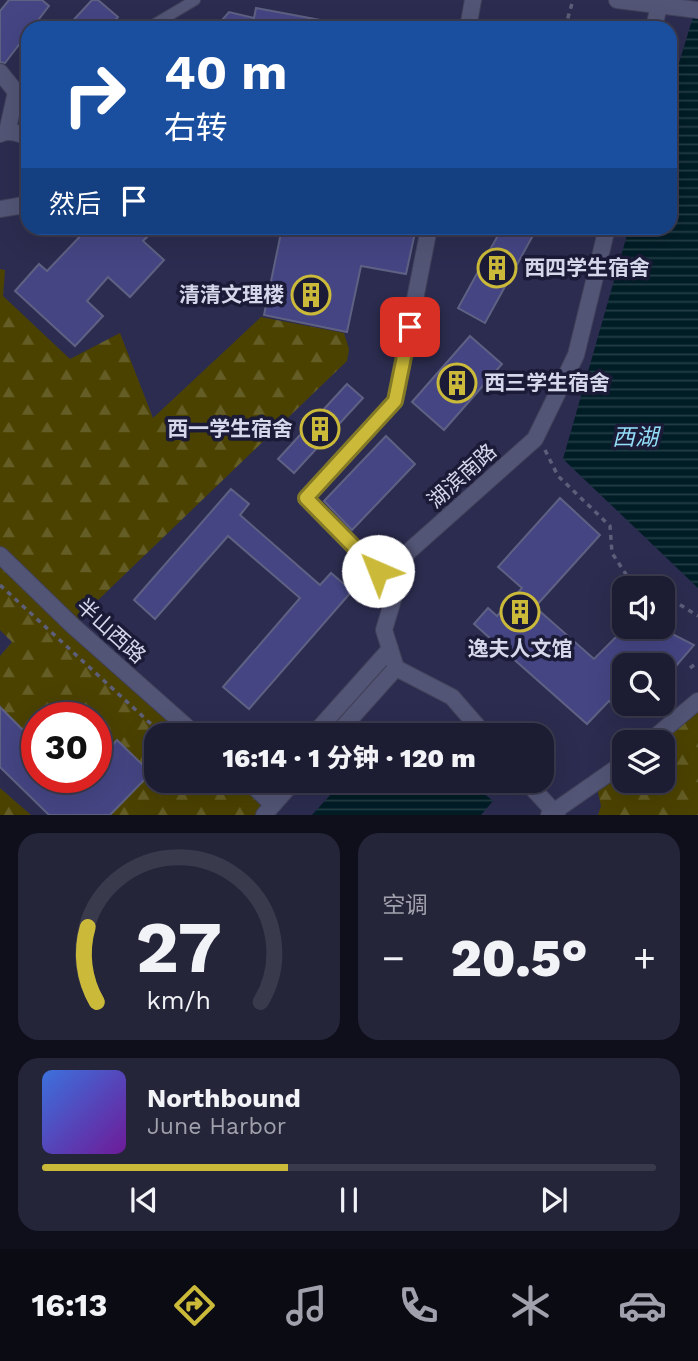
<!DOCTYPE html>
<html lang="zh">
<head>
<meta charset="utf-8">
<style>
  :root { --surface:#1c1c32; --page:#25253a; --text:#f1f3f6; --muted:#a0a1ac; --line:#3a3a4d; --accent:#cbba39 }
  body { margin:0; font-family:"Work Sans","Noto Sans SC",sans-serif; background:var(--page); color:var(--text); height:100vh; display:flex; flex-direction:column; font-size:26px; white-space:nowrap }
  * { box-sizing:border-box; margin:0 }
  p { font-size:23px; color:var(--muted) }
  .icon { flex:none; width:38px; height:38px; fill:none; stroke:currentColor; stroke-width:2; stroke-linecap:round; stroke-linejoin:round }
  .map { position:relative; height:815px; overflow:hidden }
  .side { display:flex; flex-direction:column; gap:18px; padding:18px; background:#0f0f1c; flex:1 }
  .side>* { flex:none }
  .guide { position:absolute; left:21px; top:21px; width:656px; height:214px; border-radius:21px; box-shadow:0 7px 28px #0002,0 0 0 2px var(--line); background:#1a4fa0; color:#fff; overflow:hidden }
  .tools { position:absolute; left:612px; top:576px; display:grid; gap:14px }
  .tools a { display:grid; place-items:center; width:63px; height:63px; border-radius:14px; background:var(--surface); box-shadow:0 7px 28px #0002,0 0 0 2px var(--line); font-size:35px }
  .speed { position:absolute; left:21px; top:702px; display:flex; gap:14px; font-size:35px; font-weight:700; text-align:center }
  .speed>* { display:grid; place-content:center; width:91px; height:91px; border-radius:50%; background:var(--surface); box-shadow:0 7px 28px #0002,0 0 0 2px var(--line); line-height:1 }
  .speed .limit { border:10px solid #d22; background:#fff; color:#111 }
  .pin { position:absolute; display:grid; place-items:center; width:60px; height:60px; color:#fff; margin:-30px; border-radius:14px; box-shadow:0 4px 10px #0006 }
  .me { position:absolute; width:77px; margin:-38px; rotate:316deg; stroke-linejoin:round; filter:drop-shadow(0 0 5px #0008) }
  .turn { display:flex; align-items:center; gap:24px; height:147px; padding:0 28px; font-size:32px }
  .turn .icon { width:91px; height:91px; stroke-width:2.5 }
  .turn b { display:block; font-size:49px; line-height:60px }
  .then { display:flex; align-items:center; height:66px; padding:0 28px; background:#0003; gap:14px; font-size:26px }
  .big { font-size:52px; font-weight:800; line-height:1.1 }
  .side .card { flex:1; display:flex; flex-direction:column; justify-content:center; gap:10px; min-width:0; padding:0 24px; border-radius:21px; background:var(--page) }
  .side .dial { align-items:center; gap:0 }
  .dial svg { height:182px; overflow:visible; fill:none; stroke:var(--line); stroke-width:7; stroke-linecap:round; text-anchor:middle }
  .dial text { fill:var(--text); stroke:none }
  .song { display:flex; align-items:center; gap:21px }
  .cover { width:84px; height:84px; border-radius:10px; background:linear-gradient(135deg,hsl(220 70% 55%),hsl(280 70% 35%)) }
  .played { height:7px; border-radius:4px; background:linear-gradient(90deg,var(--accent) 40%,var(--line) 40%) }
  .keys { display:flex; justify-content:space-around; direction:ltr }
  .heat { display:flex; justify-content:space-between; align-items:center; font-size:38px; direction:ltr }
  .side .tiles { flex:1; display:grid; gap:18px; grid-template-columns:1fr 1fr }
  .card:last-child { grid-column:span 2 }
  .trip { position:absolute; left:144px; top:723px; width:410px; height:70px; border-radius:21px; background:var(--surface); box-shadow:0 7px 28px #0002,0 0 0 2px var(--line); font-weight:800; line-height:70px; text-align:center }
  .tab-bar { display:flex; height:112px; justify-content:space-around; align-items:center; background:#0b0b14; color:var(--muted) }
  .tab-bar .icon { width:49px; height:49px }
  .tab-bar .active { color:var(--accent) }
  .tab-bar b { font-size:32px; color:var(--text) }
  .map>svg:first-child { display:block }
</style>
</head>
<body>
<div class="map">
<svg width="698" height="815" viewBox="0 0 698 815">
  <defs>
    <pattern id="forest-firs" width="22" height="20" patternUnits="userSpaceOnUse" patternTransform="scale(1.75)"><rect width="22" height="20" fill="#4b4200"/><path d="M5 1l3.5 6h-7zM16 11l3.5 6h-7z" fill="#645d25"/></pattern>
    <pattern id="water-rules" width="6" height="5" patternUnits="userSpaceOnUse" patternTransform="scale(1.75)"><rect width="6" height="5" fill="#001d26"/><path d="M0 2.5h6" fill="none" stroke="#243d46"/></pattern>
  </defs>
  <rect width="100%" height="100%" fill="#252543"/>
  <path fill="#2c2c50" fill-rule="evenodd" d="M0,0H698V815H0ZM28,28H670V228H28ZM625,588H663V626H625ZM625,665H663V704H625ZM37,718H96V777H37ZM156,735H541V780H156ZM625,742H663V780H625Z"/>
  <g fill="url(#forest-firs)">
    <path d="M0,269L5,270L3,296L70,359L120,333L153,418L261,317L344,333L349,349L347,361L72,625L196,735H156V780L247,781L273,805L264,815H110L151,772L117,741L96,764V718H37V744L0,707V656L12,642L0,630Z"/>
    <path d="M698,701V815H598L601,806L596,783L625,762V780H663V742H649Z"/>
    <path d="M0,788L31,815H0Z"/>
  </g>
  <g fill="url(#water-rules)">
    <path d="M698,1V588L563,459L629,228H670V92Z"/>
    <path d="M343,781H469L493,801L481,815H312Z"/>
  </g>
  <g fill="#454584" stroke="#5f6183" stroke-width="2">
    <path d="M9,0H42L49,6L32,28H28V33L5,63L0,62V11Z"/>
    <path d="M92,0H98L118,17L108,28H66Z"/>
    <path d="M256,8L326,21L325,28H215L229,12L254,18Z"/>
    <path d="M88,228H156L143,241L164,260L130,297L108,277L87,301L103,316L75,346L15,291L39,264L47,271Z"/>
    <path d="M282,228H416L406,274L361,266L347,332L264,315Z"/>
    <path d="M502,228H537L485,323L458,308Z"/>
    <path d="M470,336L502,364L444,430L412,402Z"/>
    <path d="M347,384L363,398L294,473L278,459Z"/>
    <path d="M386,436L415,464L352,530L324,501Z"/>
    <path d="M231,489L249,504L240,515L320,585L331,573L352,591L249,709L223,687L300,598L228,536L155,619L134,600Z"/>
    <path d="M560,498L600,535L535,607L594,659L627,626H657L694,645L663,681V665H625V715L609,701L587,724L474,624L488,608L497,616L522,588L498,567Z"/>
    <path d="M0,707L37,744V777H71L78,784L84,777H96V764L117,740L151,773L110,815H49L0,767Z"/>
  </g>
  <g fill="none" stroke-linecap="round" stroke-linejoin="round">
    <defs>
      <path id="pedestrian" d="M148,28L195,0"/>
      <g id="minor">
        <path d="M617,0L698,10"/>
        <path d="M468,28L473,0"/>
        <path d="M654,28L659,5"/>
        <path d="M0,72L16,92L7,132"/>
        <path d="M0,134C8,130 21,133 28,138"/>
        <path d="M0,209L24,205L28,201"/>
        <path d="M0,555L72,625L196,735"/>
        <path d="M396,590L306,498L395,401L429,228"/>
        <path d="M396,668L384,630L407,553L535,439L576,355L607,228"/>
        <path d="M396,668L452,697L485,735"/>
        <path d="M313,735L390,649"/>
        <path d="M336,735L396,668"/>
        <path d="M649,742L698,701"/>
        <path d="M247,780L273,805"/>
        <path d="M525,780L557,815"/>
        <path d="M264,815L295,780"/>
        <path d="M549,815L625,762"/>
      </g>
    </defs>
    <use href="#pedestrian" stroke="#42425b" stroke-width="12"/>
    <use href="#minor" stroke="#42425b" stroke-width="18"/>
    <g stroke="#5d5e79" stroke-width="3.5" stroke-dasharray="5 5" stroke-linecap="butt">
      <path d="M565,28L573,0"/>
      <path d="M545,450L558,476L610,526L612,553L633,585L650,586L653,588"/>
      <path d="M0,585L163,735"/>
      <path d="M663,594L698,616"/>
      <path d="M690,668L698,662"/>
    </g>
    <use href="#pedestrian" stroke="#535576" stroke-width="10"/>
    <use href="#minor" stroke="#535576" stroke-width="16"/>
  </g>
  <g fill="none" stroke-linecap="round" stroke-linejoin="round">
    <defs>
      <path id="route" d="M378,571L306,498L395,401L410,327"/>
    </defs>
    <use href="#route" stroke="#847925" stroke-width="18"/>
    <use href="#route" stroke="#cbba39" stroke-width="12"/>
  </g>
  <defs>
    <symbol id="building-ring" viewBox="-11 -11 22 22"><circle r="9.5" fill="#1b1b38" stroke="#cbba39" stroke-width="1.5"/><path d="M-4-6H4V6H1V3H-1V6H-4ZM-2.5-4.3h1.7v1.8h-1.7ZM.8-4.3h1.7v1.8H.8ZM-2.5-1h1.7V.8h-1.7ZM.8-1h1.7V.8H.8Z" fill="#cbba39"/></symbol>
  </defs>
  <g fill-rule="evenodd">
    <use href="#building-ring" x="475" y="246" width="44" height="44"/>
    <use href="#building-ring" x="289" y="273" width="44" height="44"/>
    <use href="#building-ring" x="435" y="361" width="44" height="44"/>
    <use href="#building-ring" x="298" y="407" width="44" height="44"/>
    <use href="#building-ring" x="498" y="590" width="44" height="44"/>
  </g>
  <g text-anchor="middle" stroke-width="7" stroke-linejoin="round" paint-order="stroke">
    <g font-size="21" font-weight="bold" fill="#d5d7eb" stroke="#1b1b38" text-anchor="start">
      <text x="524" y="275">西四学生宿舍</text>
      <text x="284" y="302" text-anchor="end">清清文理楼</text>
      <text x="484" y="390">西三学生宿舍</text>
      <text x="293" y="436" text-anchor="end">西一学生宿舍</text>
      <text x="520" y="656" text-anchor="middle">逸夫人文馆</text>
    </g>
    <g font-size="21" fill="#d5d7eb" stroke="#1b1b38">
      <text transform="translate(462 476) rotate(-42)" y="7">湖滨南路</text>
      <text transform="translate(111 631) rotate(42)" y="7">半山西路</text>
    </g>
    <g font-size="23" font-style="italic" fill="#94ddf6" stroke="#1b1b38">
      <text x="635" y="445">西湖</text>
    </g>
  </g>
</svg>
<div class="tools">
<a><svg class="icon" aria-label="sound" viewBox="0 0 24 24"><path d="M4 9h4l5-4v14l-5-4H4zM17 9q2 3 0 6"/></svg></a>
<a><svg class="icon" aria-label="search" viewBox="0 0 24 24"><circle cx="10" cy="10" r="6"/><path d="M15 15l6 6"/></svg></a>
<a><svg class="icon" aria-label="layers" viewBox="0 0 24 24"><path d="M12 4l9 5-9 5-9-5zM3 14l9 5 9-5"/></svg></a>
</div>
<div class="speed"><div class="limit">30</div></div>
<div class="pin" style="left:410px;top:327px;background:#d93025"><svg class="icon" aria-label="arrive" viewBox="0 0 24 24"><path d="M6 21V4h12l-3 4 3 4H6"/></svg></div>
<svg class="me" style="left:378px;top:571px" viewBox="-20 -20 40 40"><circle r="19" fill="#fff"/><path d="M0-13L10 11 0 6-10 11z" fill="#cbba39"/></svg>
<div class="trip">16:14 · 1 分钟 · 120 m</div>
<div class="guide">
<div class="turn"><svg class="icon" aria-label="right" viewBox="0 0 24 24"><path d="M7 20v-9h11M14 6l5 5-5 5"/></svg><div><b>40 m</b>右转</div></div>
<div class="then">然后<svg class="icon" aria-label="arrive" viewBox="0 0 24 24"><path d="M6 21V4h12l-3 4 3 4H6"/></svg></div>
</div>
</div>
<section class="side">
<div class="tiles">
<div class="card dial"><svg viewBox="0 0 100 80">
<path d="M14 69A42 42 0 1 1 86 69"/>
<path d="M14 69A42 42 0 0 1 10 36" stroke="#cbba39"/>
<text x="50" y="56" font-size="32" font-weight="700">27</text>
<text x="50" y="72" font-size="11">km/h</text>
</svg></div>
<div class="card"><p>空调</p>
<div class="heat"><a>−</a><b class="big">20.5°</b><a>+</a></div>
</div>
<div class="card">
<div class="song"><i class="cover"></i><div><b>Northbound</b><p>June Harbor</p></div></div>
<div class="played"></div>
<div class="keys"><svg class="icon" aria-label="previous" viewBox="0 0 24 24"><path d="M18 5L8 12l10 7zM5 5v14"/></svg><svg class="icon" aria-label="pause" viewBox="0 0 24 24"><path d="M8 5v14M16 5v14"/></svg><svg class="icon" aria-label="next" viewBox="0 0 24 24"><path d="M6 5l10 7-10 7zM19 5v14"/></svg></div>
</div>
</div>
</section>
<nav class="tab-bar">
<b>16:13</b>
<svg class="icon active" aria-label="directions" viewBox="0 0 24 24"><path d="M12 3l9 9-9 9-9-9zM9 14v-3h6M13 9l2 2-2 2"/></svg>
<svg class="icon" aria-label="music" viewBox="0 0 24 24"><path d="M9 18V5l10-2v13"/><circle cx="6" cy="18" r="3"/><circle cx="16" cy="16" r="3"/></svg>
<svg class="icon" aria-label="phone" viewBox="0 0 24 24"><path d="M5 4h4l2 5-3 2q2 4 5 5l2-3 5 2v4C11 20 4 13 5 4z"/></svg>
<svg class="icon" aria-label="climate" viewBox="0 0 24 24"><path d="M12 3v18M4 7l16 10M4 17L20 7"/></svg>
<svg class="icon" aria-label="car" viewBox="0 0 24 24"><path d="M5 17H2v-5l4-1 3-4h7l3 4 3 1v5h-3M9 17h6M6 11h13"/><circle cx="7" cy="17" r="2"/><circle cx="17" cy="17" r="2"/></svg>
</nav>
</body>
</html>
